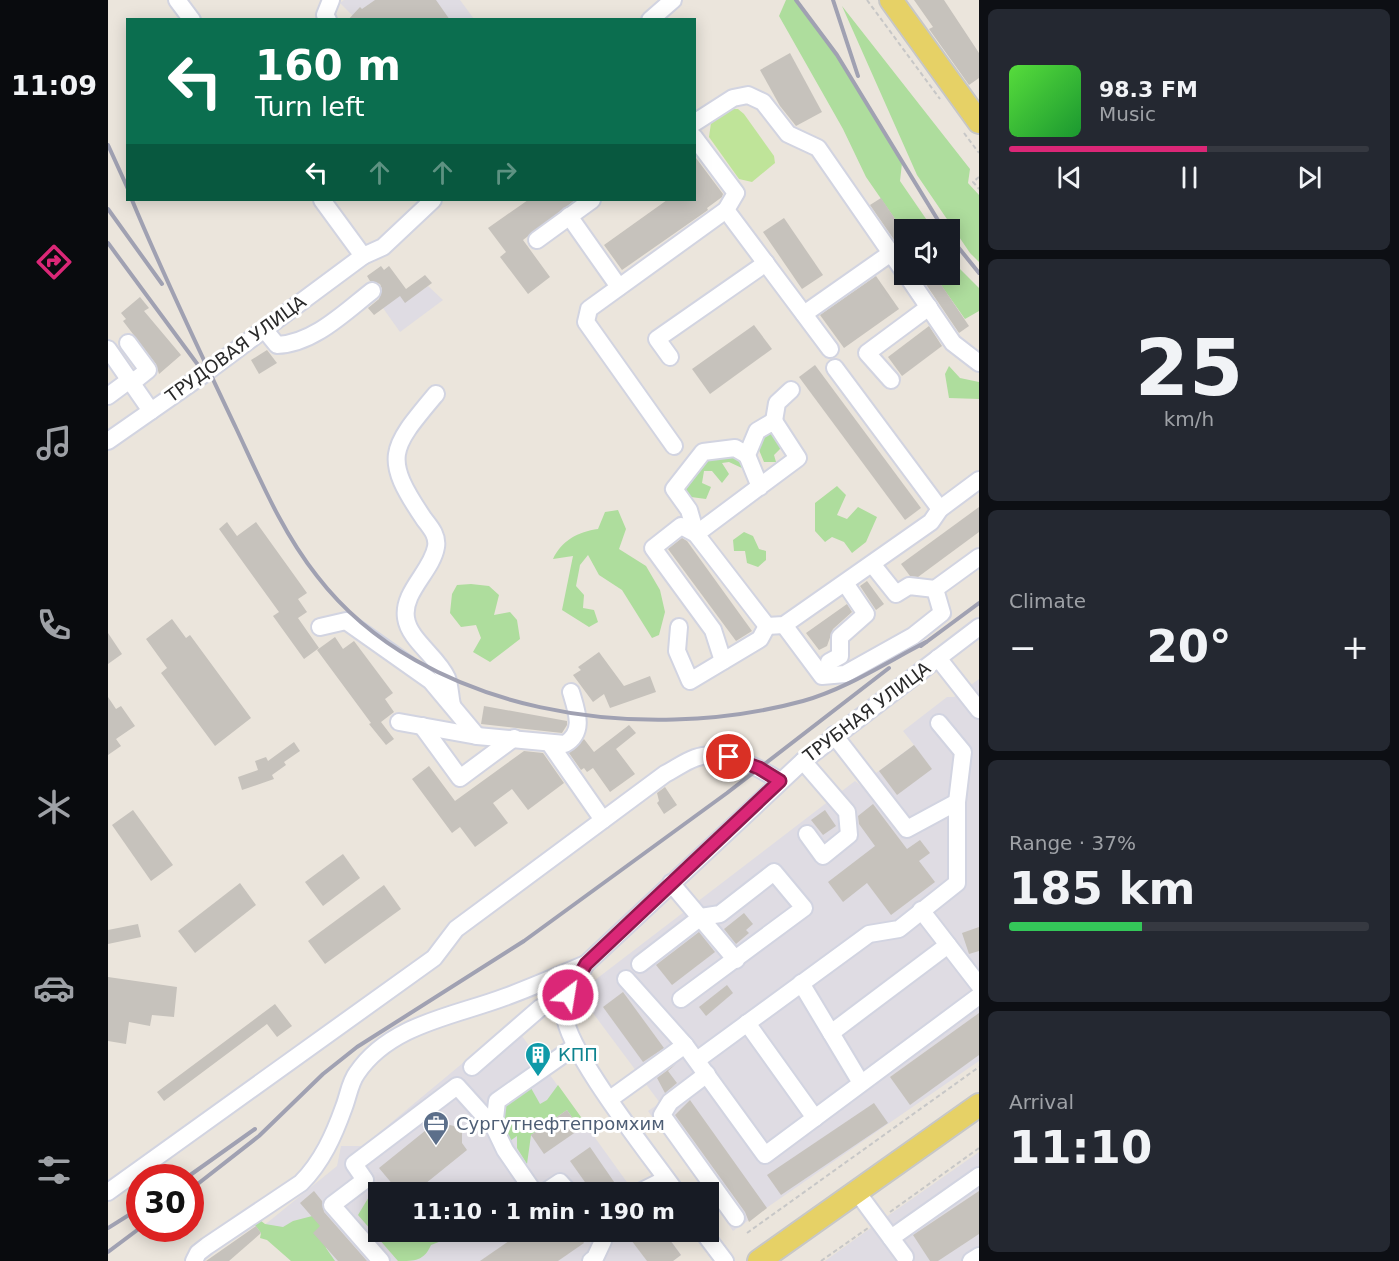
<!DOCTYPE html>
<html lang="en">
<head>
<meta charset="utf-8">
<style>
  :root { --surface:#171b24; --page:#242831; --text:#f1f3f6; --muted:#9ea1a6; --line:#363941; --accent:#db2777 }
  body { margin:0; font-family:"DejaVu Sans",sans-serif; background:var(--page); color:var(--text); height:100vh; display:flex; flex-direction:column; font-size:22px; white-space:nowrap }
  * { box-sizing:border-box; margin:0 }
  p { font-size:20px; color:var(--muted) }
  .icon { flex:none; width:33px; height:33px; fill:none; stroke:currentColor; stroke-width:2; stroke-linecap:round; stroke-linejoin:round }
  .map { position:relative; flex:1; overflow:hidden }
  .details { display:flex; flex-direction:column; gap:9px; padding:9px; background:#0d0f14; width:420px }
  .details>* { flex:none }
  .top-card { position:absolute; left:18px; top:18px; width:570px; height:183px; border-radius:0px; box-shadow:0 3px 15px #0003; background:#0b6e4f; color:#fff; overflow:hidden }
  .buttons { position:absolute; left:786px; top:219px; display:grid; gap:12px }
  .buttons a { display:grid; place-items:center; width:66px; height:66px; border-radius:0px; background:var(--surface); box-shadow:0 3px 15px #0003; font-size:30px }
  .speed { position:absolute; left:18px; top:1164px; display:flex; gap:12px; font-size:30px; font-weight:700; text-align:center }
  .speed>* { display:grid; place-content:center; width:78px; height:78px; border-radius:50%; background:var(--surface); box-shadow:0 3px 15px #0003; line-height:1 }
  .speed .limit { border:9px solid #d22; background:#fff; color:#111 }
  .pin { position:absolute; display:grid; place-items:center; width:51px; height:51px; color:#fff; margin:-26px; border:3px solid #fff; border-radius:50%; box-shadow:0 2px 6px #0007 }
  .me { position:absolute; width:66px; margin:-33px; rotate:31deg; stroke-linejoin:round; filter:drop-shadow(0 0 4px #0008) }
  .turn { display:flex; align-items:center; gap:21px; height:126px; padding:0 30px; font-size:27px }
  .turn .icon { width:78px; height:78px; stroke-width:2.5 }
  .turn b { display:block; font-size:42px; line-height:51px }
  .lanes { display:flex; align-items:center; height:57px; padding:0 30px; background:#0003; justify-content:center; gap:30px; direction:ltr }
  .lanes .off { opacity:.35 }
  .big { font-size:45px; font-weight:800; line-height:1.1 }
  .details .tile { flex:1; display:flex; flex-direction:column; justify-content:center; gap:9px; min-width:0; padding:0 21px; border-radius:9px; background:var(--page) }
  .details .dial { align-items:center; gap:0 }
  .dial b { font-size:78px; line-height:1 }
  .song { display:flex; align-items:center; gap:18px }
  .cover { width:72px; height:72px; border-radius:9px; background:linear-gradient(135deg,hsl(110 70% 55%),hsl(130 70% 35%)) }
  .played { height:6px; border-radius:3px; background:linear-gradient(90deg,var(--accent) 55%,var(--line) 55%) }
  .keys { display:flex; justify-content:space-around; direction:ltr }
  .heat { display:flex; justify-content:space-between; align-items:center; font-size:33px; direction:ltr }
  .charge { height:9px; border-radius:4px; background:linear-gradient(90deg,#34c759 37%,var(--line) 0) }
  .trip { position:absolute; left:260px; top:1182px; width:351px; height:60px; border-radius:0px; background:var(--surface); box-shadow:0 3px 15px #0003; font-weight:800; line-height:60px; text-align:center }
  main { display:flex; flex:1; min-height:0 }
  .menu { display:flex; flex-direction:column; width:108px; justify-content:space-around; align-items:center; background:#090b0e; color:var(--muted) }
  .menu .icon { width:42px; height:42px }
  .menu .selected { color:var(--accent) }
  .menu b { font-size:27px; color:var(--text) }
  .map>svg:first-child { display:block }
</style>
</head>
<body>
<main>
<nav class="menu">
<b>11:09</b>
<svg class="icon selected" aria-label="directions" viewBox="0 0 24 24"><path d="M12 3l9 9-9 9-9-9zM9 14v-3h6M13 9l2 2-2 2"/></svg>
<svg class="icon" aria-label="music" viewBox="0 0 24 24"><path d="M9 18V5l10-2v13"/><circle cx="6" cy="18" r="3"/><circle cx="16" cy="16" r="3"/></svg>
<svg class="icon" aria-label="phone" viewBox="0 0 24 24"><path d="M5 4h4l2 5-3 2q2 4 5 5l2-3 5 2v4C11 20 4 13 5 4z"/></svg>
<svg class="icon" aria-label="climate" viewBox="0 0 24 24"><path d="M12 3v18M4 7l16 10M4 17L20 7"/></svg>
<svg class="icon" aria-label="car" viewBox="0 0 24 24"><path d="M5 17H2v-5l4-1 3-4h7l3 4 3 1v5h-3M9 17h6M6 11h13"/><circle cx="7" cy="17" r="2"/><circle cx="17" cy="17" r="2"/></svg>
<svg class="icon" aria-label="filters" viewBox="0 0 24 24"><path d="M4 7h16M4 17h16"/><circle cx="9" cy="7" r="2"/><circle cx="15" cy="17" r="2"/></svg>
</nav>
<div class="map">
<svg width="871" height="1261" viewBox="0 0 871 1261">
  <rect width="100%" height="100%" fill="#ebe5dc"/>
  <g fill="#dfdce3">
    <path d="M236,0H352L366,19H248L232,3Z"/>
    <path d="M307,283L313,291L320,286L335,300L292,332L275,308Z"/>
    <path d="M871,679V1061L625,1231L540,1111L552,1103L470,993L747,781L752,785L806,745L795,731L839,697H846Z"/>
    <path d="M404,1022L526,1192H270V1232H557L573,1255L565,1261H183L154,1227L229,1166L233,1146H255Z"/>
    <path d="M871,1152V1261H717L771,1222Z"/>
  </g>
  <g fill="#aedd9d">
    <path d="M678,0H688L729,55L794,163L792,181L825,229L796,230V232L758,177L735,129L671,16Z"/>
    <path d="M734,6L862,169L860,183L871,195V262L862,253L809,175Z"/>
    <path d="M842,259L871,288V311L857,319L826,275L842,274Z"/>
    <path d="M841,366L852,378L871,382V399L841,398L837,374Z"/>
    <path d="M663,433L673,439L672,449L666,455L668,462H656L651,450L654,438Z"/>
    <path d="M603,455L632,456L636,469L621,462L614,463L621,474L614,483L604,471H596L594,483L603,487L598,499L583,497L577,491L587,477L589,464Z"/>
    <path d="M729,486L738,495L729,515L739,519L750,507L769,517L758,542L744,553L736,542L724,537L717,542L707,531V503Z"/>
    <path d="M510,510L518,529L511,549L538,566L552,590L557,612L551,635L544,638L514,590L491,575L480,555L472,565L468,586L476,595L475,608L486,610L490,622L481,627L454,610L465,556L445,559C454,540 470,532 490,529L497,512Z"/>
    <path d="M636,532L645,536L651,549L658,551V560L650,567L639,563L637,551H626L625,540Z"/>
    <path d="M363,584L381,586L391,595L386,615L402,612L409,620L412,639L382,662L365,652L373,638L368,625L353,627L342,613L344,594L349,585Z"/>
    <path d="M450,1085L478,1124L472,1129L459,1110L423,1135L419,1164L409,1148V1136L402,1141L390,1122L395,1103L416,1087L423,1088L432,1104L439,1100Z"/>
    <path d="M270,1194V1232H344L341,1238L323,1245C316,1261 307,1261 290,1261L250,1215L262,1195Z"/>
    <path d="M212,1214L218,1248L227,1261H183L159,1240L152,1238L153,1233L144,1221L148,1217L157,1224L175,1227L185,1221Z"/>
  </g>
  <path fill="#bfe499" d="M622,109H630L636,114L666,156L667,163L644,182L631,179L601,137L603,123Z"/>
  <g fill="#c6c2bc">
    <path d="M267,0H328L342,20H240L252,7L254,9Z"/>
    <path d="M806,0H836L871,53V78L861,85L821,29L825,27Z"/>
    <path d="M682,53L714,112L688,126L672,106L652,70Z"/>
    <path d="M588,158L615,194L614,197L599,208L600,210L514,270L496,245L559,200H586Z"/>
    <path d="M773,198L796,232V254L762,205Z"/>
    <path d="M420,200H467L415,240L442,277L420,294L392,257L398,252L380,228Z"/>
    <path d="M676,218L715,275L694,289L655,232Z"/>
    <path d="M273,266L276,270L281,266L298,289L317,275L324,283L297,303L292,296L266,315L260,308L271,299L274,289L272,284L262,281L259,276Z"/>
    <path d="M811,274H826L861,326L851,333Z"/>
    <path d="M768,276L791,309L736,348L712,315Z"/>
    <path d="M32,297L41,308L36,311L73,355L51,374L48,364L15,321L18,319L13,313Z"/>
    <path d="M646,325L664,349L602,394L584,369Z"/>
    <path d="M821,326L834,346L794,376L780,357Z"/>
    <path d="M159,350L169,363L151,374L143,360Z"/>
    <path d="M707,365L813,508L797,520L691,377Z"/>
    <path d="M871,507V532L810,577L802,576L793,564Z"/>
    <path d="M119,522L129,536L148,522L199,593L190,599L199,612L190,618L211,648L196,659L165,616L171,612L111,529Z"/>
    <path d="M574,538L579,541L644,631L628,641L560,549Z"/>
    <path d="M759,581L776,604L768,610L752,586Z"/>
    <path d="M739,604L744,612L725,629L719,646L711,650L698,633Z"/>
    <path d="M64,619L78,638L82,635L143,718L107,746L53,673L59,668L38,639Z"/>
    <path d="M0,633L14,654L0,664Z"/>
    <path d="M227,637L235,649L246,641L285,693L277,699L286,712L273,722L286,739L278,745L261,724L263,723L209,650Z"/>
    <path d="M491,652L516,686L542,676L548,692L502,708L496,694L485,702L465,675L473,670L470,667Z"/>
    <path d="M0,697L8,709L13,706L27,726L8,739L13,746L0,755Z"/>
    <path d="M376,706L459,721V725L454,733L373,724Z"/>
    <path d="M521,725L528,733L508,749L527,774L502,792L485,768L479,772L476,768L473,770L461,753L476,739L486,752Z"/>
    <path d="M186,742L192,751L176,762L178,765L164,775L166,779L134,790L130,777L150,770L147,761L158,757L160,761Z"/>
    <path d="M806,745L824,769L789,795L771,771Z"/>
    <path d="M416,751L435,753L456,783L420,810L404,789L385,803L400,823L367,847L352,827L344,833L304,779L321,766L347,801Z"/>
    <path d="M557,787L569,805L556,814L549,803L551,801L549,793Z"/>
    <path d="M765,804L799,849L812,840L822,853L811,861L827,882L783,915L759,883L735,902L720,882L767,846L751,824L750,816Z"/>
    <path d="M25,810L65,865L43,881L4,825Z"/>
    <path d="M717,810L728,826L715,835L703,820Z"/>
    <path d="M235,854L252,878L215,906L197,882Z"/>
    <path d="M132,883L148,905L87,953L70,931Z"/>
    <path d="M276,885L293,909L217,964L200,941Z"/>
    <path d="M636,913L645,924L638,930L641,933L628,944L616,929Z"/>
    <path d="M30,924L33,937L0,944V930Z"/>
    <path d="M871,927V951L861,954L854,933Z"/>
    <path d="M591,932L607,952L564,985L548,965Z"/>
    <path d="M0,977L69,987L66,1017L44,1015L42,1026L21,1022L18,1044L0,1041Z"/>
    <path d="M619,985L625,993L598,1016L591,1007Z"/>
    <path d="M515,992L556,1048L535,1062L495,1007Z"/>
    <path d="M167,1004L184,1026L169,1037L159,1024L56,1101L49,1092Z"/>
    <path d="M871,1013V1055L802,1105L782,1077Z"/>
    <path d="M568,1064L560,1071L569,1083L557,1093L549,1078Z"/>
    <path d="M582,1100L659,1208L641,1222L637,1212L567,1115Z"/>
    <path d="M766,1103L780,1123L673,1195L659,1175Z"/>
    <path d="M459,1110L472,1129L436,1154L423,1135Z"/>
    <path d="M333,1118L338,1124L354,1128V1143L359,1150L307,1192H291L271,1168Z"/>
    <path d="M482,1147L513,1192H484L462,1161Z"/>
    <path d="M206,1191L214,1201L216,1212L259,1261H230L205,1233L212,1226L192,1203Z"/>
    <path d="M871,1191V1234L830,1261H822L805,1235Z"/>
    <path d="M148,1226L153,1233L121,1261H98Z"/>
    <path d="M414,1232H469L476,1243L450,1261H372Z"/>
    <path d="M517,1232H556L573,1255L565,1261H539Z"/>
  </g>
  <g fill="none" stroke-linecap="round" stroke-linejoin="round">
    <defs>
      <g id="minor">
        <path d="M69,0L84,20"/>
        <path d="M220,20L217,15L223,0"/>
        <path d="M542,20L565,0"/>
        <path d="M586,123L625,98L640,95L655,102L680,134L710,148L796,272"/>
        <path d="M214,200L255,256"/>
        <path d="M618,210L722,349"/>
        <path d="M461,216L511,287"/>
        <path d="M429,240L484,200"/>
        <path d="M798,274L845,343L871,363"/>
        <path d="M696,314L783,253"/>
        <path d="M156,329L169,345C205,344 237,312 264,291"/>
        <path d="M20,343L40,370L25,382"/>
        <path d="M0,349L43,411"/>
        <path d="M562,357L549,339L658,263"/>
        <path d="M727,368L832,509"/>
        <path d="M783,380L759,353L821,307"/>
        <path d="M328,394C282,449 274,457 316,519C323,528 330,536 328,547C324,571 294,592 298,618C301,640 330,657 339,678C342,686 342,696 344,705"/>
        <path d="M0,396L23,379"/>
        <path d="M666,421L669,403L683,390"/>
        <path d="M0,441L96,374L255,256L275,247L325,200"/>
        <path d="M566,446L478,322L481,309L618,210L628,193L586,137"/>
        <path d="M652,487L639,455L649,431L666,421L690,458L588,534L659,626L676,625L823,522L832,509L871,480"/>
        <path d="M588,534L573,526L545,548L605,630L615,661"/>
        <path d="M588,534L581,510L566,489L595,452L627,448L639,455"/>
        <path d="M764,564L788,594L801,586L827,589"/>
        <path d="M676,625L714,676L737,674L805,636L834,613L827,589L871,557"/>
        <path d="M212,627L238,621L323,681L369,736"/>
        <path d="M571,627L569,651L582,681L652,639L659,626"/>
        <path d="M830,658L871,710"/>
        <path d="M721,662L732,656V637L758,614L737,583"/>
        <path d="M291,722L369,736L457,744C477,732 469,712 463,692"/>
        <path d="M314,726L352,778L406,738"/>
        <path d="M726,735L799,829L849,802"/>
        <path d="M442,744L495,820"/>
        <path d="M695,761L739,812L741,835L715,856L699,834"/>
        <path d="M563,883L628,960"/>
        <path d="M813,910L871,985"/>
        <path d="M532,964L593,917L612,914L666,872L696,908L573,999"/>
        <path d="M518,979L577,1045L657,1155L871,996"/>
        <path d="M693,983L753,1083"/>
        <path d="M639,1023L707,1118"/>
        <path d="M723,1033L840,945"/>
        <path d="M589,1060L761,934L791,929L849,883V802L855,752L831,723"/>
        <path d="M364,1067L432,1008L460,995"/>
        <path d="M599,1074L562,1102L554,1115L628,1218"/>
        <path d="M502,1099L577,1045"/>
        <path d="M0,1192L326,958L348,929L557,774C567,769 576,762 587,758C614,748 650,767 672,781"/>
        <path d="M426,1192L397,1150L386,1127L389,1101L466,1047"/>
        <path d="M437,1192L452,1182L461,1192"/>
        <path d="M532,1192L558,1179"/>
        <path d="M568,1192C545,1159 456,1048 457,1014C458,994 468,980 478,964L695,761L871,627"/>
        <path d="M749,1192L797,1257"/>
        <path d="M595,1232L617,1261"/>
        <path d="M783,1238L871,1176"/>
        <path d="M86,1261L90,1253L99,1246L193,1183C214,1162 226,1135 236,1107C240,1097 242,1082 249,1073C282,1024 347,1016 397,997C425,987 451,975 478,964"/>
        <path d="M273,1261L224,1205L257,1180L246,1164L349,1086L386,1127"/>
        <path d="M483,1261L487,1258L495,1241L490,1232"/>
        <path d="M863,1261L871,1256"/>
      </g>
      <g id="major">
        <path d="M783,0L871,122"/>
        <path d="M651,1261L871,1105"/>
      </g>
    </defs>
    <use href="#minor" stroke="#d2d4e1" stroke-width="20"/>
    <use href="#major" stroke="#c7c7c7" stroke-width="26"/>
    <g stroke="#c7c7c7" stroke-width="2" stroke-dasharray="4.5 3" stroke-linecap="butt">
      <path d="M759,0L832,99"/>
      <path d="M856,133L871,153"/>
      <path d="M871,177L865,182L871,189"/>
      <path d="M782,1212L871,1148"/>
      <path d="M639,1233L871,1067"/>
      <path d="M713,1261L760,1228"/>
    </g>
    <use href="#minor" stroke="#fff" stroke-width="16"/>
    <use href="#major" stroke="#e6d166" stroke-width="22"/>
    <g stroke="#a0a1b2" stroke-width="4">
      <path d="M688,0L729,55L836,230"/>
      <path d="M725,0L750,76"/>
      <path d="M0,145L20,189"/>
      <path d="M24,200C56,277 92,352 128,428C152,479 174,532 209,576C316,715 534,745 695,701C738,689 779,662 818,642"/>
      <path d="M0,209L54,284"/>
      <path d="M842,237L871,273"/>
      <path d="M0,243L93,369"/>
      <path d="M813,646L871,603"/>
      <path d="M78,1178L147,1129"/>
      <path d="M82,1190L151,1136L215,1074L249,1047L416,941L619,793L781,668"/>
      <path d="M0,1228L32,1208"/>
      <path d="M0,1252L32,1228"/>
    </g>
  </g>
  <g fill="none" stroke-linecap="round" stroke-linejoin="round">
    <defs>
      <path id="route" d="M460,995L478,964L672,781L651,768L621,757"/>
    </defs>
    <use href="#route" stroke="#8e194d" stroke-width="15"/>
    <use href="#route" stroke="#db2777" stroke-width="10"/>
  </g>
  <defs>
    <symbol id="building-pin" viewBox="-11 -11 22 30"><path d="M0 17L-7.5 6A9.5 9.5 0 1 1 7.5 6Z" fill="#0f9aa8" stroke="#fff"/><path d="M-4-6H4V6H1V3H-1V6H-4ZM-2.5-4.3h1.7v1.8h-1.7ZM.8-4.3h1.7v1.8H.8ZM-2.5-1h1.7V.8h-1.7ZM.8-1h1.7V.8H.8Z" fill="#fff"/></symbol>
    <symbol id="office-pin" viewBox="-11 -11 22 30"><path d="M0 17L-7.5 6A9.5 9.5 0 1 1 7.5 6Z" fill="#5c6f8a" stroke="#fff"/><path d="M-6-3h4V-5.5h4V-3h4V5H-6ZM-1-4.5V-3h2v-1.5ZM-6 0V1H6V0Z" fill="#fff"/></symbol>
  </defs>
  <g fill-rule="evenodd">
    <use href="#building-pin" x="415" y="1040" width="30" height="40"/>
    <use href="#office-pin" x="313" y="1109" width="30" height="40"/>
  </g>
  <g text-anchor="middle" stroke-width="6" stroke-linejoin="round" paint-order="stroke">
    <g font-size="18" fill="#292929" stroke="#fff">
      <text transform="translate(128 349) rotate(-36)" y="6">ТРУДОВАЯ УЛИЦА</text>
      <text transform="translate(759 712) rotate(-37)" y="6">ТРУБНАЯ УЛИЦА</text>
    </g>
    <g font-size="18" fill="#0d838f" stroke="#fff" text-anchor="start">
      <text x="450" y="1061">КПП</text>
    </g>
    <g font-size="18" fill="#4e5e75" stroke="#fff" text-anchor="start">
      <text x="348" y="1130">Сургутнефтепромхим</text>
    </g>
  </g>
</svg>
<div class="buttons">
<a><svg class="icon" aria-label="sound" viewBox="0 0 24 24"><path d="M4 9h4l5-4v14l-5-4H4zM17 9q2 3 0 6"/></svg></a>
</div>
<div class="speed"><div class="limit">30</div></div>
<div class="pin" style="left:621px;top:757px;background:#d93025"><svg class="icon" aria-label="arrive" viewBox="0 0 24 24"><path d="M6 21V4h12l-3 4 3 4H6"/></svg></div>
<svg class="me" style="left:460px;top:995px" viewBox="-20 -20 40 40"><circle r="17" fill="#db2777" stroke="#fff" stroke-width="3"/><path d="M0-11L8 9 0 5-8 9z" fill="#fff"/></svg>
<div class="trip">11:10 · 1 min · 190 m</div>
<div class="top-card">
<div class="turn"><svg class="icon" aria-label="left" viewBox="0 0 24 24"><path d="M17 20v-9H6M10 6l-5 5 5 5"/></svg><div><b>160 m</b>Turn left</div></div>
<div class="lanes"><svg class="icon" aria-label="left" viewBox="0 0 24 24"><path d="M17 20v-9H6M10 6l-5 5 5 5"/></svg><svg class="icon off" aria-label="ahead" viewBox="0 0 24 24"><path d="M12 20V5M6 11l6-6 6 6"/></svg><svg class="icon off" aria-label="ahead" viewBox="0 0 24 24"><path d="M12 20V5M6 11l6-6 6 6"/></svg><svg class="icon off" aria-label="right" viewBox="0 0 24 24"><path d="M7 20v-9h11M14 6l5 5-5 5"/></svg></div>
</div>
</div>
<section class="details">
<div class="tile">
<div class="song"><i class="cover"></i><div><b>98.3 FM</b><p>Music</p></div></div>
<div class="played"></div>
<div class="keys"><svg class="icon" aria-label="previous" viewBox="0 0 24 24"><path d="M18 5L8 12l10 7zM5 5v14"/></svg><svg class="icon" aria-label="pause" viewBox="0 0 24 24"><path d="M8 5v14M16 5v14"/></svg><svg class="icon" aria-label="next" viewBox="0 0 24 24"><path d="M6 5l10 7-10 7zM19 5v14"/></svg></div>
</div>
<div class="tile dial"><b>25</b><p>km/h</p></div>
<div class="tile"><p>Climate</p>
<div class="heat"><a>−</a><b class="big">20°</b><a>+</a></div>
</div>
<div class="tile"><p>Range · 37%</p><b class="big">185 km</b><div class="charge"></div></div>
<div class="tile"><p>Arrival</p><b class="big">11:10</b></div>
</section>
</main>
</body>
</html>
